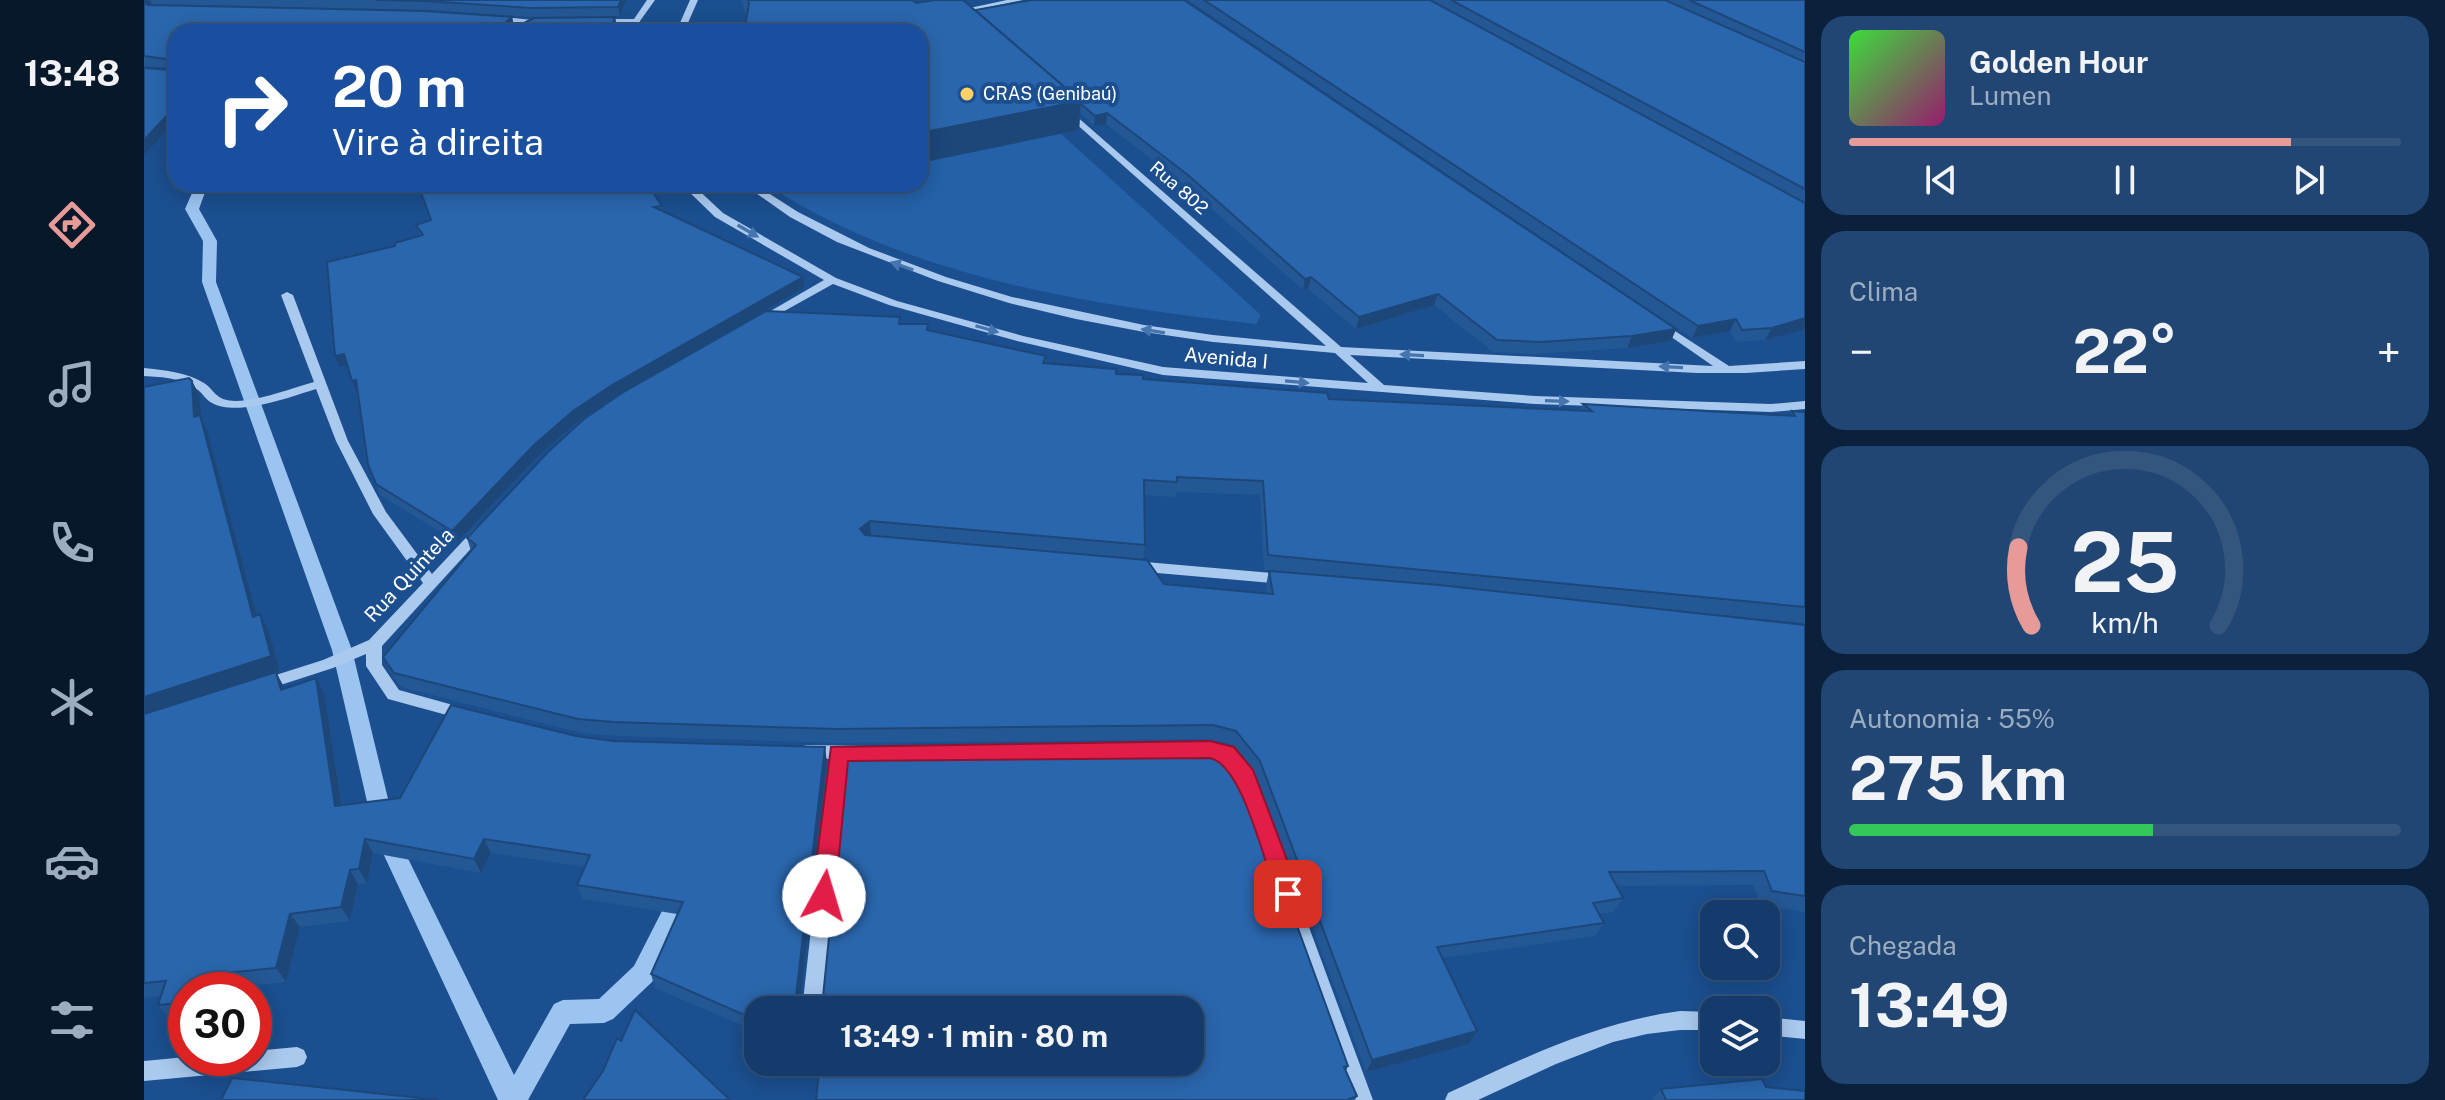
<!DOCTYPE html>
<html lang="pt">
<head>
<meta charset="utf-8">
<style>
  :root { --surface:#143b6b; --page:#214673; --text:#f1f3f6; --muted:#9dadc1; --line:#33557e; --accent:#e69b98 }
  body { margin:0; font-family:"Public Sans",sans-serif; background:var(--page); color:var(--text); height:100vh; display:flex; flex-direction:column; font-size:30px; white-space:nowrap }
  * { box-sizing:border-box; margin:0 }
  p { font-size:26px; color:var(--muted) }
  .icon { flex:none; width:44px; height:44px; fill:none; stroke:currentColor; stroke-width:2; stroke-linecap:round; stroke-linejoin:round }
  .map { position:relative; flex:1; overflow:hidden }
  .details { display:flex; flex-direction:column; gap:16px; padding:16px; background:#0b203b; width:640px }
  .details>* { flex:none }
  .banner { position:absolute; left:24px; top:24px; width:760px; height:168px; border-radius:24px; box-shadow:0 4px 20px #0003,0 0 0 2px var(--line); background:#1a4fa0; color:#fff; overflow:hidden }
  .controls { position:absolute; left:1556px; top:900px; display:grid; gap:16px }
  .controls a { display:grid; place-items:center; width:80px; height:80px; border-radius:16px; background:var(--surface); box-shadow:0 4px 20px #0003,0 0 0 2px var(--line); font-size:40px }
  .speed { position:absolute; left:24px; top:972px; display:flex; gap:16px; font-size:40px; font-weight:700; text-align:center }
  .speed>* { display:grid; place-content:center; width:104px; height:104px; border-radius:50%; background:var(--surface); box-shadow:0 4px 20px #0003,0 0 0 2px var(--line); line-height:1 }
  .speed .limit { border:12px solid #d22; background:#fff; color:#111 }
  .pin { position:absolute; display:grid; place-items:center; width:68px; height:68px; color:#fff; margin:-34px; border-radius:16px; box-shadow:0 4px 12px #0006 }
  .me { position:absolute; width:88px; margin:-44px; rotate:6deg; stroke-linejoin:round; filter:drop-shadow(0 0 6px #0008) }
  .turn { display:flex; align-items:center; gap:28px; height:168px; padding:0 32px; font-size:36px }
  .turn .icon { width:104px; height:104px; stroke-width:2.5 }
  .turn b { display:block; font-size:56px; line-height:68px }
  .big { font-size:60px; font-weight:700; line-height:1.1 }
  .details .tile { flex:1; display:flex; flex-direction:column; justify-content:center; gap:12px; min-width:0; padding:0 28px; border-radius:24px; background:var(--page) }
  .details .dial { align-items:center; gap:0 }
  .dial svg { height:208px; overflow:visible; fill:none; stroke:var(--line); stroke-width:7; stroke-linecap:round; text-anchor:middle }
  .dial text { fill:var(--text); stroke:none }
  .song { display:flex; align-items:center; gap:24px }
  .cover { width:96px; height:96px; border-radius:12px; background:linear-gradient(135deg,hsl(120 70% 55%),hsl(320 70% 35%)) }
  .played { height:8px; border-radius:4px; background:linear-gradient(90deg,var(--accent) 80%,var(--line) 80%) }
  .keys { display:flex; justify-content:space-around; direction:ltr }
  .heat { display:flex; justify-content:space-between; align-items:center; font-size:44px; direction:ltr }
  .charge { height:12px; border-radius:6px; background:linear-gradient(90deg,#34c759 55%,var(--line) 0) }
  .trip { position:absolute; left:600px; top:996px; width:460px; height:80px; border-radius:24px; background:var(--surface); box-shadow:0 4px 20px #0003,0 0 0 2px var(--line); font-weight:700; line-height:80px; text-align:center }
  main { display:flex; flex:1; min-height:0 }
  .menu { display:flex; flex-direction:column; width:144px; justify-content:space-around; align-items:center; background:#08182b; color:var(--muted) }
  .menu .icon { width:56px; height:56px }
  .menu .selected { color:var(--accent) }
  .menu b { font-size:36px; color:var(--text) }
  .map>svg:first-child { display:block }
</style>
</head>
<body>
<main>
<nav class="menu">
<b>13:48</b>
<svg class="icon selected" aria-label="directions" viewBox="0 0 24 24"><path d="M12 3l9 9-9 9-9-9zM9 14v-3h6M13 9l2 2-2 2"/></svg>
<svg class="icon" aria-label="music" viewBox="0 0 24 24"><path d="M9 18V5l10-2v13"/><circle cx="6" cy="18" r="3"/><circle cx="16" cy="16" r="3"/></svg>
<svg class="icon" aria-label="phone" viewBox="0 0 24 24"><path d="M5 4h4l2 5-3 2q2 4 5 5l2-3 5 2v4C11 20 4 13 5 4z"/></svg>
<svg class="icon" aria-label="climate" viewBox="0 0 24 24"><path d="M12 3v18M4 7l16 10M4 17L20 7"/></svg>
<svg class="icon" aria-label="car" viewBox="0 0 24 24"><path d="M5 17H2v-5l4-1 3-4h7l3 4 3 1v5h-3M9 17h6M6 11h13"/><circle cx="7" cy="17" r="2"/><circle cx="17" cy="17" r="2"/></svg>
<svg class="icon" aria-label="filters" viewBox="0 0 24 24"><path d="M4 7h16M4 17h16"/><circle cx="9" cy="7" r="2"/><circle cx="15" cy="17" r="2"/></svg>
</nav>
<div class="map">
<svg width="1661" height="1100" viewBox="0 0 1661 1100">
  <rect width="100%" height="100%" fill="#1b4f8f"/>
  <path fill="#2461a8" d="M916,133L1117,315L1112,324C948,305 777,280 634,192L672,184H776V162Z"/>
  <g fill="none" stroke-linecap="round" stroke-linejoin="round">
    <path fill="#9cc4f0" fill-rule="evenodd" d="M52,184H64L55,209L73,241L72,282L208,650L253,836L370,1075L410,1004L419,1000L455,999L490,966L517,913L527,883L535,880L543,883L546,890L540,914L508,982L469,1019L460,1023L426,1024L384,1100H354L231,836L188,650L58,282L59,241L41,209Z"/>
    <g fill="#a9c9ee" fill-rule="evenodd">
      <path d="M503,0H511L496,21L494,32H486L488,23H453L449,21L453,19H490Z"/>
      <path d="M546,0H554L540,32H532Z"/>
      <path d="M863,0H879L811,14L807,12Z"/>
      <path d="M350,16L389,20L393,22L389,24L347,20V16Z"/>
      <path d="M923,108L1197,347L1569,366L1513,327V323L1517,322L1585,366L1661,361V369L1602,373H1553L1206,355L1240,385L1391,396L1627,404L1661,401V409L1627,412L1391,404L1019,375L873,341L745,305L689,284L617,324L611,321L613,319L680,280L571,217L537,184H548L579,213L692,278L753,301L879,336L1019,367L1224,383L1191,353L1069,342L1000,332L932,319L865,303L794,281L693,242L646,217L599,184H610L654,212L725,248L802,277L868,297L1000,325L1069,335L1182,346L920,113L918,111Z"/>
      <path d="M143,292L149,295L204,441L242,512L288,574L332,527H342L344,530L238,646V665L255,690L327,710L329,714L327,718L321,720L244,699L222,666V654L189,668L118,691L113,689L110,685L113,681L179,660L225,640L279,583L229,514L192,441L172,389C146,397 93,417 68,403C62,400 59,394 54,390C39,378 19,377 0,376V368C20,370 42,372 60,383C67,387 71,396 79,399C101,407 147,388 170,382L137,295Z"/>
      <path d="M990,561L1141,574L1148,579L1141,584L990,571L983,566Z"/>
      <path d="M1074,744L1093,752L1109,776L1229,1100H1209L1093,778L1084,765L1068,756L1066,751L1068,746Z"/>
      <path d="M662,745L722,746L728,748L730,753L728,758L703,759L678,1010H658L686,759L656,757L654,752L656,747Z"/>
      <path d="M1536,1011L1570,1012V1030H1536L1503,1034L1469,1042L1412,1064L1334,1100H1301L1304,1093C1380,1058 1453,1022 1536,1011Z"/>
      <path d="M1622,1017L1661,1021V1039L1622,1035Z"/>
      <path d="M153,1047L160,1050L163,1057L160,1064L153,1067L0,1081V1061L42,1057L110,1058V1051Z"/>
    </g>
  </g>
  <g fill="#245895" fill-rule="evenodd">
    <path d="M0,0H482L476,16L389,17L283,10L8,4L7,5L368,17L370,26H473L471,32H32V121L0,155V68L27,70L30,68L0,66Z"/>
    <path d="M597,0H768L772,3L831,10L1532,329L1527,341L1483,348L1391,354L1349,352L1290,305L1212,329L1164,289L1159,290L1043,187L962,124L950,126L936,113L935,130L776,163V32L603,16Z"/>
    <path d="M1044,0H1661V329L1621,340L1592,342L1586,331L1548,338Z"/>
    <path d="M625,184H673L634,192Z"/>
    <path d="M518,206L519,212L660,288L470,397L432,423L394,456L313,542L236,495L224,464L214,392H212L208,381L203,365L195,367L191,356L251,246L276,236L272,225L286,220Z"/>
    <path d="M756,317V324H784V330L902,356V363L999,379L1185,399L1436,410L1439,404L1645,416L1648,411L1661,412V623L1434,601L1661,625V912L1617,905L1609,885L1472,886L1479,898L1470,912L1455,914L1460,923L1451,936L1298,958L1325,1044L1222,1072L1112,775L1089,745L1066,739L695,743L474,736L438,733L257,687L246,672L239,657L327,551L323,538ZM1032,492L1116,495L1120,570L1174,575L1125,571L1122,585L1123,594L1020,584L999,559L1001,545L1000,495L1031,497Z"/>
    <path d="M0,387L56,396L57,418L63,430L113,615L116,614L124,629L136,671L106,681L141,688L180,693L198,805L256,798L432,736L469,741L683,762L656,1000L1204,1066L1202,1071L1213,1096L1211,1100H672L1046,1062L614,1010V1032L511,988L507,974L533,914L439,899L433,885L441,867L347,853L337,873L229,853L223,883L214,884L206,921L156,927L142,982L81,988L80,990H42V1017L26,1019L14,1005L17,996L0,998Z"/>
    <path d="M1622,1087L1661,1100H1507L1517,1089Z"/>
  </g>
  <g fill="#1d4779">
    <path d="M0,0H6L8,4L1,10Z"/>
    <path d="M477,0H482L476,16L474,7Z"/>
    <path d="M368,17L370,26L364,32L362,22Z"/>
    <path d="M471,17L473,26L471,32H466Z"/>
    <path d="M937,101L935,130L776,163V133Z"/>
    <path d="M32,106V121L0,155V140Z"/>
    <path d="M963,113L962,124L950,126L951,116Z"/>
    <path d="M633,184H673L634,192Z"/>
    <path d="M659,277L660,288L470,397L432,423L394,456L313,542L308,531L390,445L429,411L468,385Z"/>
    <path d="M1167,277L1164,289L1159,290L1161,279Z"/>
    <path d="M1294,294L1290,305L1212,329L1215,317Z"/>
    <path d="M1661,318V329L1621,340L1628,328Z"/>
    <path d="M1592,319L1586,331L1548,338L1554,326Z"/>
    <path d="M1532,329L1527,341L1483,348L1488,336Z"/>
    <path d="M200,354L205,365L195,367L191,356Z"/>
    <path d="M212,380L217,391L212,392L208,381Z"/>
    <path d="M48,381L56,396L57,418L63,430L117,631L109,617L50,417Z"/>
    <path d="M726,521L727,536L717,543L716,529Z"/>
    <path d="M116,614L124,629L136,671L0,715V697Z"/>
    <path d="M132,672L140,687L145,704L137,690Z"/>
    <path d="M172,678L180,693L200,820L191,806Z"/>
    <path d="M681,747L683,762L655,1010L652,996Z"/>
    <path d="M221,839L229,853L223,883L215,869Z"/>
    <path d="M340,839L347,853L337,873L330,859Z"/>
    <path d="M206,870L214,884L206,921L197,907Z"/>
    <path d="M146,914L156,927L142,982L132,968Z"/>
    <path d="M69,974L81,988L80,990H65Z"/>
    <path d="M1333,1031L1325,1044L1222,1072L1228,1060Z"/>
  </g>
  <g fill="#2a66ad" stroke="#1d4779" stroke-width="2">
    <path d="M231,0H477L474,7L387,8L281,1Z"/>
    <path d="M604,0H768L772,3L792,0H819L937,101L776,133V32H600L605,4Z"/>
    <path d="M888,0H1040L1532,329L1488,336L1396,342L1353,340L1294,294L1215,317L1167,277L1161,279L1044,175L963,113L951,116L936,103L937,101L831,10Z"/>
    <path d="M1060,0H1286L1661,203V318L1628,328L1598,330L1592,319L1554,326Z"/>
    <path d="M1307,0H1521L1661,62V189Z"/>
    <path d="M1545,0H1661V52Z"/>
    <path d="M0,3L4,5L280,11L368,17L362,22L365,26L376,25L390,18L471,17L466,32H32V106L0,140V68L27,70L31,68L30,60L0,56Z"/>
    <path d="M274,184H503L518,206L510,207L659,277L468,385L429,411L390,445L308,531L232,484L224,464L212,380L208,381L200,354L191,356L183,262L251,246V243L279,235L272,225L287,220Z"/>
    <path d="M622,311L756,317L755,324H784L783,330L902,356L899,363L972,369V374L999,375V379L1183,393L1185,399L1448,411L1439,404L1651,416L1648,411L1661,412V607L1124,555L1119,481L1033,477V482L1000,480L1001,545L726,521L716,529L721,535L1003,560L1020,584L1129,594L1125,571L1295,585L1661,625V896L1628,891L1620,871L1465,872L1479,898L1449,903L1460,923L1293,947L1333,1031L1228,1060L1116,761L1092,731L1069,725L693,729L470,722L434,719L250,673L239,657L332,545L323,538L404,452L440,419L478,393Z"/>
    <path d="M45,378L48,381L50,417L56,415L109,617L116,614L127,656L0,697V387Z"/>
    <path d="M132,672L137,690L172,678L191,806L256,798L307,705L432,736L469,741L681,747L652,996L655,1000H676L679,997L704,748L1079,746L1095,766L1204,1066L1200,1067L1213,1096L1203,1100H672L676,1062H1046V1010H614V1021L507,974L539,902L433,885L446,855L340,839L330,859L221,839L215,869L206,870L197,907L146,914L132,968L69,974L65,990H42V1002L14,1005L22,981L0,983V714Z"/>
    <path d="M491,1010L586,1100H439L459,1071L473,1038L477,1041Z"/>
    <path d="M88,1078L295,1100H77Z"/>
    <path d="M1618,1079L1622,1087L1661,1091V1100H1522L1517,1089Z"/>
  </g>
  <defs><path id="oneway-solid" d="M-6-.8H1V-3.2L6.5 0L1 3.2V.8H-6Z" transform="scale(2)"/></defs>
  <g fill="#4674ac">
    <use href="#oneway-solid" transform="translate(604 231) rotate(30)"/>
    <use href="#oneway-solid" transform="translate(758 266) rotate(-161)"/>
    <use href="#oneway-solid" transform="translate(843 329) rotate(16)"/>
    <use href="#oneway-solid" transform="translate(1009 331) rotate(-171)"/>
    <use href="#oneway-solid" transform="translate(1268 355) rotate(-177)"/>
    <use href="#oneway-solid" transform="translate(1527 367) rotate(-177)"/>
    <use href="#oneway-solid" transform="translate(1153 382) rotate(5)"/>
    <use href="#oneway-solid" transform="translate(1413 401) rotate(2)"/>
  </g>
  <path fill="#e11d48" stroke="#92132f" stroke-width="2" d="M1066,741L1090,747L1109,770L1156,894L1152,901L1144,904L1136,901C1121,870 1100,765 1066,758L704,761L691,896L688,903L680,906L672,903L668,896L687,747Z"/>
  <circle fill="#ffd166" stroke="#1b4f8f" stroke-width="3" cx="823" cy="94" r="8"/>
  <g text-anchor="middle" stroke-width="8" stroke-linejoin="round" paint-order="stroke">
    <g font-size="18" fill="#fff" stroke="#1b4f8f" text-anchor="start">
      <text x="839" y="100">CRAS (Genibaú)</text>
    </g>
    <g font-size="18" fill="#fff" stroke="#1b4f8f">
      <text transform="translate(1035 188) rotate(41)" y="6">Rua 802</text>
    </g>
    <g font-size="20" fill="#fff" stroke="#1b4f8f">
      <text transform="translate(1082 358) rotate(5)" y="7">Avenida I</text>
      <text transform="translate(265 575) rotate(-47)" y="7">Rua Quintela</text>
    </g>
  </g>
</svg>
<div class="controls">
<a><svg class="icon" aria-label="search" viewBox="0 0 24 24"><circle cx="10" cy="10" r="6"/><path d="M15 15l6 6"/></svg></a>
<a><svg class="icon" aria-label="layers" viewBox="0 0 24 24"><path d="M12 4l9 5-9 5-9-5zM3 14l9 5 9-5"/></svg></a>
</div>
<div class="speed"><div class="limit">30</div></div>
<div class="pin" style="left:1144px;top:894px;background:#d93025"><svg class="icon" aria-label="arrive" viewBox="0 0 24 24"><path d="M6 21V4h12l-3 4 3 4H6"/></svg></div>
<svg class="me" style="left:680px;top:896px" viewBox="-20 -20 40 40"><circle r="19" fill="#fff"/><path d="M0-13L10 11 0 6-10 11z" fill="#e11d48"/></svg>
<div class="trip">13:49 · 1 min · 80 m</div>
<div class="banner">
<div class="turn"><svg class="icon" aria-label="right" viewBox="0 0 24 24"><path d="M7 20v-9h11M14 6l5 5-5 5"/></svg><div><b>20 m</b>Vire à direita</div></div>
</div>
</div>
<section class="details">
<div class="tile">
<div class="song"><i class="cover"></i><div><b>Golden Hour</b><p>Lumen</p></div></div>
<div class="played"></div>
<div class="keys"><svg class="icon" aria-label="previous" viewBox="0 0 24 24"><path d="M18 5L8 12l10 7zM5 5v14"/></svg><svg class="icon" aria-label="pause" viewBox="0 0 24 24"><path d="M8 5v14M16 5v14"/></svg><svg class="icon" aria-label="next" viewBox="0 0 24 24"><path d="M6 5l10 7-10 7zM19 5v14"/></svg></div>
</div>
<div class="tile"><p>Clima</p>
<div class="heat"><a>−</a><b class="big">22°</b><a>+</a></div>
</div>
<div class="tile dial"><svg viewBox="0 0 100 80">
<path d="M14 69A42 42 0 1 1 86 69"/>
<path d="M14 69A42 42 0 0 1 9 39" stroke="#e69b98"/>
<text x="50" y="56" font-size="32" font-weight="700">25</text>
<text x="50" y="72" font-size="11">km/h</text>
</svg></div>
<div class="tile"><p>Autonomia · 55%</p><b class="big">275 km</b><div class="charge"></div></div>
<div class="tile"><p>Chegada</p><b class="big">13:49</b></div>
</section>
</main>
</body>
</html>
